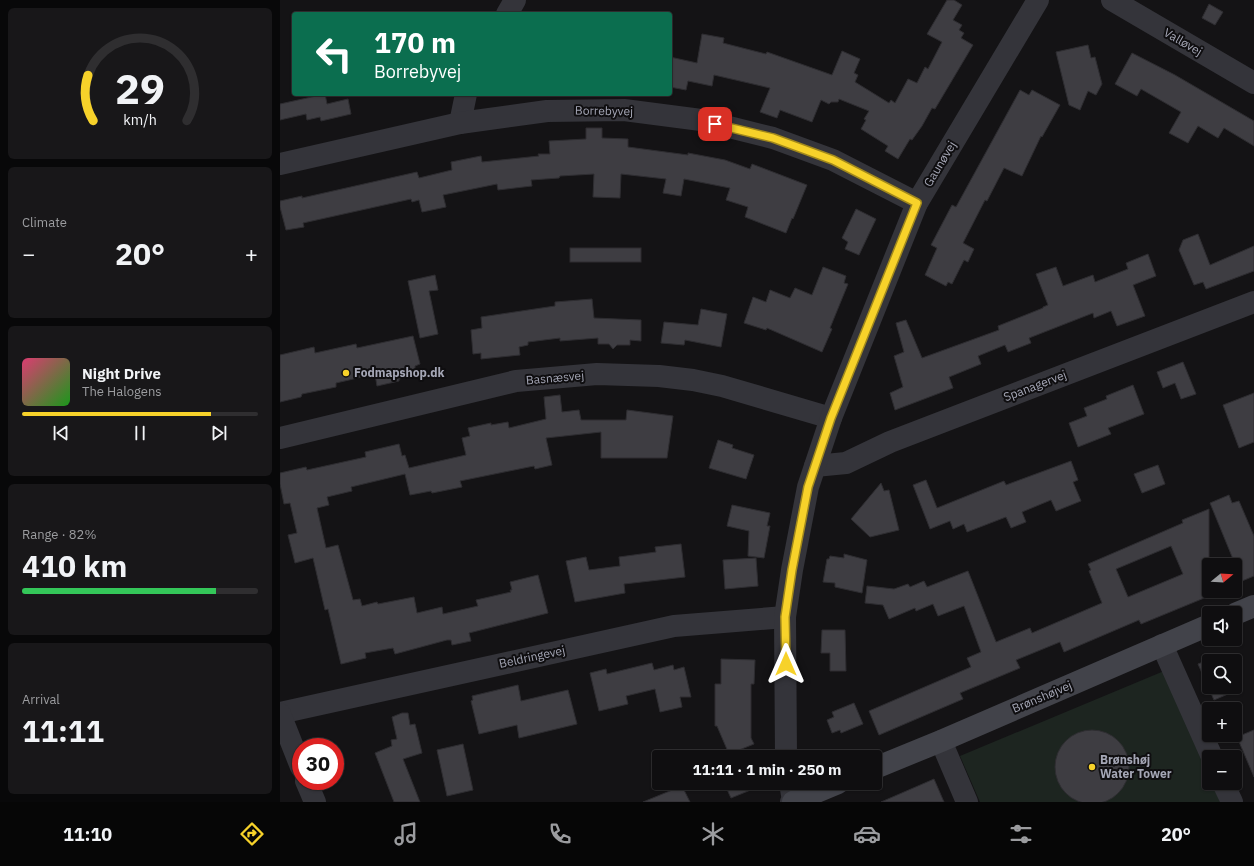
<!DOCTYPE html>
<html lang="en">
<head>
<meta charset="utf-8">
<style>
  :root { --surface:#0f0e10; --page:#181719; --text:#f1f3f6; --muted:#9b9c9f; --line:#2f2e30; --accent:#f7d22a }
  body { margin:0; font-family:"IBM Plex Sans",sans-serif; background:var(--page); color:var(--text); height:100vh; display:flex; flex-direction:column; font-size:15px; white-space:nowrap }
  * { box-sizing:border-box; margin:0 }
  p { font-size:13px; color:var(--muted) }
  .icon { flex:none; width:22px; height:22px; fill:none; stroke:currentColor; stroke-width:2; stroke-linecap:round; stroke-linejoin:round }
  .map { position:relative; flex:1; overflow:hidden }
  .sheet { display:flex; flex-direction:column; gap:8px; padding:8px; background:#080809; width:280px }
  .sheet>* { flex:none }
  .banner { position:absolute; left:12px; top:12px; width:380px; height:84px; border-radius:4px; box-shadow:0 1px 3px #0004,0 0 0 1px var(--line); background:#0b6e4f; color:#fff; overflow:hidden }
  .needle { width:26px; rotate:72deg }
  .tools { position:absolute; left:922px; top:558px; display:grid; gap:8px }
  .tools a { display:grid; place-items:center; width:40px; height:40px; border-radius:4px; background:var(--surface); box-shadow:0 1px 3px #0004,0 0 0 1px var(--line); font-size:20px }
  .speed { position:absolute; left:12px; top:738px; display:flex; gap:8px; font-size:20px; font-weight:700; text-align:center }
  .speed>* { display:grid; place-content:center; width:52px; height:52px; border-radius:50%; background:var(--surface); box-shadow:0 1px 3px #0004,0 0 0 1px var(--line); line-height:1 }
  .speed .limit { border:6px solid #d22; background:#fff; color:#111 }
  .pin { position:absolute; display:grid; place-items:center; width:34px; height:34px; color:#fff; margin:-17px; border-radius:8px; box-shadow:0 2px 6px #0006 }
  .me { position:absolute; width:44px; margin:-22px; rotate:0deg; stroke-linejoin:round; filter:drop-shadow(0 0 3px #0008) }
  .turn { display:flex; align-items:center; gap:14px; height:84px; padding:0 16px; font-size:18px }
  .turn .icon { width:52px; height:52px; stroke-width:2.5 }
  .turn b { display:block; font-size:28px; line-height:34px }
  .big { font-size:30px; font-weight:800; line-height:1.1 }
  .sheet .card { flex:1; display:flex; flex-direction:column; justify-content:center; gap:6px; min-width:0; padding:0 14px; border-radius:6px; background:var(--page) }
  .sheet .dial { align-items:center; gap:0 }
  .dial svg { height:104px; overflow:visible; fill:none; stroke:var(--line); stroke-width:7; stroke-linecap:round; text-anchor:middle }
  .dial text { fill:var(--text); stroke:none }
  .song { display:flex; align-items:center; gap:12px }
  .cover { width:48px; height:48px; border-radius:6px; background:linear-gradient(135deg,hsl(340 70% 55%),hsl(120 70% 35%)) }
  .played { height:4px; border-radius:2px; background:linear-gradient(90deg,var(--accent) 80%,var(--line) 80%) }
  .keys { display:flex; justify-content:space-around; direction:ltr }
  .heat { display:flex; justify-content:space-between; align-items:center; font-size:22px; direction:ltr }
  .charge { height:6px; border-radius:3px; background:linear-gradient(90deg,#34c759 82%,var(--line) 0) }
  .trip { position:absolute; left:372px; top:750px; width:230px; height:40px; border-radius:4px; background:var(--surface); box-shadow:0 1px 3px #0004,0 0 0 1px var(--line); font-weight:800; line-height:40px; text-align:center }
  .tabs { display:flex; height:64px; justify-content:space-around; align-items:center; background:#060606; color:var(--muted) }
  .tabs .icon { width:28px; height:28px }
  .tabs .selected { color:var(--accent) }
  .tabs b { font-size:18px; color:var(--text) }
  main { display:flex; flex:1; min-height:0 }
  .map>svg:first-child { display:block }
</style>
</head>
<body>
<main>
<section class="sheet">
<div class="card dial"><svg viewBox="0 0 100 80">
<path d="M14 69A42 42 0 1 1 86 69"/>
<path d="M14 69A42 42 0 0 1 10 34" stroke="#f7d22a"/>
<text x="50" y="56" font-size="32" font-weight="700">29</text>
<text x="50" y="72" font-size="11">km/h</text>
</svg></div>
<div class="card"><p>Climate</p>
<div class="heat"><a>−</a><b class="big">20°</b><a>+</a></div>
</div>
<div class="card">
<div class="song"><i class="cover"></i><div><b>Night Drive</b><p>The Halogens</p></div></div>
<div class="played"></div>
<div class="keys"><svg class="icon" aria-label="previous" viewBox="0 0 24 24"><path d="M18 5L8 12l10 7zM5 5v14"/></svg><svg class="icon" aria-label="pause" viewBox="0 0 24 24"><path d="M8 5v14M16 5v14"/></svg><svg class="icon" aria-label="next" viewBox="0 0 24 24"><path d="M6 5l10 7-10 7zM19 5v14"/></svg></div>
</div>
<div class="card"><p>Range · 82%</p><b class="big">410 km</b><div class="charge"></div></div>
<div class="card"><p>Arrival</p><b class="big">11:11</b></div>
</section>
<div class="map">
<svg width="974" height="802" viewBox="0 0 974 802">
  <rect width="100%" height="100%" fill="#141315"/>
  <path fill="#1d2520" d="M884,671L929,775V783H932L940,802H700L680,756Z"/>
  <g fill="#3e3d42" stroke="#2e2d31" fill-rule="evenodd">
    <path d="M667,0H674L682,5L673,20L682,25L679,30L684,33L681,38L693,45L655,109L652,108L642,126L632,140L630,139L618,159L605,151L608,146L581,129L586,120L584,119L589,111L559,99L558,102H551L549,104L541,100L532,122L500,110L497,118L480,112L490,88L434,75L432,86L408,81L406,90L390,87V57L417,63L422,34L444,38L443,43L486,54L487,52L552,75L562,51L580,59L574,73L578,75L575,82L609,103L611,100L615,103L628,79L637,83L645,67L648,69L662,42L647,34Z"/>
    <path d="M929,4L943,12L935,25L922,18Z"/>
    <path d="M808,45L811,58L815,57L822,84L816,95L808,91L800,110L789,105L776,52Z"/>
    <path d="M852,53L895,75L974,121V146L944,128L938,138L918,126L908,143L889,133L901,112L861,89L857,96L835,84Z"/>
    <path d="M740,90L749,95L752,90L780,105L762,137L761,136L742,176L724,168L707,201L705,200L683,243L694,249L688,262L684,260L672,284L668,282L666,286L645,275L657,248L651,245L672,205L676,207Z"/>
    <path d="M45,94L47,104L68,99L71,114L41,121L40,117L27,120L26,114L0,120V104Z"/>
    <path d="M306,128H322V138L348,139V147L408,155V153L445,160L470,169L472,164L527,185L513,219L512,218L506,233L465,217L468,207L446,200L450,188L404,179L401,196L383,193L386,179L341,174L340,198L313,197L314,174L280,176L279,178L251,180L252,186L218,190L217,184L163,195L166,207L142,212L139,200L132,202L131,199L23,223L24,227L6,230L0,207V201L22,196V198L137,172L139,178L172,170L171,162L201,156L202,162L259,156L258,154H270L269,141L306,139Z"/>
    <path d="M576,209L596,219L579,255L565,249L568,242L562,238Z"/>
    <path d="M918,234L930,265L974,246V271L926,289L923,282L914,285L899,250L903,240Z"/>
    <rect x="290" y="248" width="71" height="14"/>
    <path d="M868,254L876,276L853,285L865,316L837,326L831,311L814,318L813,313L749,338L751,343L728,352L725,345L698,356L701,364L669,377L673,388L615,410L610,393L623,387L614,356L624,352L616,323L626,320L642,358L719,330L718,326L763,308V307L768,305L756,274L776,267L783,286L813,275L815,282L848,269L846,263Z"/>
    <path d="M543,267L566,276L564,283L568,284L550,328L552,329L542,352L487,328L486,330L464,323L473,297L486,302L490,290L510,298L515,288L532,295Z"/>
    <path d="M155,275L158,290L149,291L158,334L140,338L128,281Z"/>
    <path d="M312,299L314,318L361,320V341L350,340V345H337L333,349L329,344H318V338L280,341V338L248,342V345L239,347L240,355L201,359V353L193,354L191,330L202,328L201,317L275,306V302Z"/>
    <path d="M421,309L447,314L441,347L405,340L404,345L381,343L384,322L418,325Z"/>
    <path d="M133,336L140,364L135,366V369L126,370L128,377L119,379V381L97,386L95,374L56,383V387L22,394L21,397L0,402V355L34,347L35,353L76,344L77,348Z"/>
    <path d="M903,362L916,394L901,399L895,383L883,388L877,372Z"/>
    <path d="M853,385L864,414L828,428L831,434L798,447L789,423L807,416L804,408L827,399L826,396Z"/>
    <path d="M974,393V442L959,448L943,405Z"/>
    <path d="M280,395L282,412L299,410L301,420H346L347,410L393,416L387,458H321V432L266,438L272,465L255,469L254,466L180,481L182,487L152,493L151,491L130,495L125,474L71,487L72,491L47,497L49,505L37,508L46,548L58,545L73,600L80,599L82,606L97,602L98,604L134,597L137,613L162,607L163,614L198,606L196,600L231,592L230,590H232L230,582L258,575L268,613L189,633L191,641L172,645L171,640H167L115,654L113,648L85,653L86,658L61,664L48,609L45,610L33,558L15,563L8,535L17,533L10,503L4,504L0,484V473L26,467L27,470L86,457L85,452L119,444L122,456L125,455L129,468L186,455L182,438L190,436L188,428L211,423V425L228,422L229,428L266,419L264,397Z"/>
    <path d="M438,440L453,445L452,448L474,455L466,479L429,468Z"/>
    <path d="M791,461L798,480L793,482L801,501L776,511L771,500L742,512L746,522L731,528L726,517L687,532L684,524L673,529L670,521L650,529L633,485L646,480L657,508L724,481L726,485Z"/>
    <path d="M878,465L885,484L862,493L854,474Z"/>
    <path d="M601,483L604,491L609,490L619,530L590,537L571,519Z"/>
    <path d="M949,495L952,503L959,501L974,536V576L962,581L930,503Z"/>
    <path d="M452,505L490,513L487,526H490L484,558L468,556L469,531L447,526Z"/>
    <path d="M929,509V596L861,624L859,620L784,652L780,642L736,660L740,668L680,693L683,699L599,735L589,711L691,667L687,658L701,652L684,606L658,616L653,604L636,611L635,608L609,619L603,605L585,603L587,586L614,589L628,584L630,587L644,581L647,587L688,571L716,642L750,628L752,633L822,603L809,571L811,570L808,564L903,523L902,520ZM891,546L903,574L848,597L836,569Z"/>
    <path d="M401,544L405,577L344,584L345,593L295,602L286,561L306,557L309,570L340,566L339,557L376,552L375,547Z"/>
    <path d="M564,554L587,560L582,593L555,587V583L543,582L547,559H549L550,556L564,558Z"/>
    <path d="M476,558L478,586L445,589L443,560Z"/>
    <path d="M542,630H565L566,671H550V653H541Z"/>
    <path d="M933,658L934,661H929V687H945L948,694L934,700L918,664Z"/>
    <path d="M441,659L475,660L474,684H471V738L474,744L449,754L437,726H435V684H441Z"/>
    <path d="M372,663L374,670L393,665L394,670L404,667L411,697H400L402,707L380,712L375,689L346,696L348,704L319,711L310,673L326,669L327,674Z"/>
    <path d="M238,685L241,701L288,690L297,724L239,738L237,725L199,734L191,701L193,700L192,696Z"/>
    <path d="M574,703L583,724L561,733L560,730L552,733L547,720L554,717L552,712Z"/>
    <path d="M122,713H128L130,725L135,724L142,753L123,759L140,802H114L95,753L112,746L111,740L117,739L112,717Z"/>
    <circle cx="812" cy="767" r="37"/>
    <path d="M974,730V777L957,737Z"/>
    <path d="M183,744L193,790L167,796L157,750Z"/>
    <path d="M654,779L664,802H601Z"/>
    <path d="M444,783H471L473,789L451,798Z"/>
    <path d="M402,786L410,802H363Z"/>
  </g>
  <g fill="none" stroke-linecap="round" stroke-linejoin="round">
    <g stroke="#34343a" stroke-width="22">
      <path d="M832,0L974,83"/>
      <path d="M227,14L235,0"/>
      <path d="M180,123L186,94"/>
      <path d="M0,164L180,123L267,111L344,110L421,120L493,138L553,160L637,203"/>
      <path d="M0,438L236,381L317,374L379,376L413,380L442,386L551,418"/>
      <path d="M535,466L566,463L610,442L974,302"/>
      <path d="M882,645L932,757"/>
      <path d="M0,713L394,626L505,617"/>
      <path d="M0,714L21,767"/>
      <path d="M661,741L687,802"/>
      <path d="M506,757L505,617L512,570L528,487L551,418L637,203L758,0"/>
      <path d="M26,781L35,802"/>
      <path d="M510,783L513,801L511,802"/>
      <path d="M943,783L952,802"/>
    </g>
    <g stroke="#42434a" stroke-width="22">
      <path d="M955,614L974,606"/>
      <path d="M595,768L661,741L929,625"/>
      <path d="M513,802L558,783"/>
    </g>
  </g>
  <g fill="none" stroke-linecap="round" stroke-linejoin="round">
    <defs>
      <path id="route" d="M435,124L493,138L553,160L637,203L551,418L528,487L512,570L505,617L506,664"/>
    </defs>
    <use href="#route" stroke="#a1881b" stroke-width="10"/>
    <use href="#route" stroke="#f7d22a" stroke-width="7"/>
  </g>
  <g fill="#f7d22a" stroke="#0f0e10" stroke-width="1.5">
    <circle cx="66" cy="373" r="4"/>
    <circle cx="812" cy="767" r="4"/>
  </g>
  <g text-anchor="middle" stroke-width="4" stroke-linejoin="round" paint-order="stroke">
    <g font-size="12" fill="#a5a7b6" stroke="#0f0e10">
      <text transform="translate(903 42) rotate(30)" y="4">Valløvej</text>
      <text transform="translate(324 111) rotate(1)" y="4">Borrebyvej</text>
      <text transform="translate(660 164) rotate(-59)" y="4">Gaunøvej</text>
      <text transform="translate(275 378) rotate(-5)" y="4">Basnæsvej</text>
      <text transform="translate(755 386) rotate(-21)" y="4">Spanagervej</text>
      <text transform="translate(252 657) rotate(-12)" y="4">Beldringevej</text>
      <text transform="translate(762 697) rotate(-23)" y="4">Brønshøjvej</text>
    </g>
    <g font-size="12" font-weight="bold" fill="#a5a7b6" stroke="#0f0e10" text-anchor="start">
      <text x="74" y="377">Fodmapshop.dk</text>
      <text x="820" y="764">Brønshøj<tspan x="820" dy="14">Water Tower</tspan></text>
    </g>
  </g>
</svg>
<div class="tools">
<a><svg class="needle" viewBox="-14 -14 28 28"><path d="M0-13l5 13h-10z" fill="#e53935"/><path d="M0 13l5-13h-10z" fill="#9b9c9f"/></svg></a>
<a><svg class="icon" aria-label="sound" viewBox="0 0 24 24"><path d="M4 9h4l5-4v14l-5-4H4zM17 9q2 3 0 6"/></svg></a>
<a><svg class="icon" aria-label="search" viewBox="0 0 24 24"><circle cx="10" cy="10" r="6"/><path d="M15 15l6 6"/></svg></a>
<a>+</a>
<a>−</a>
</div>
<div class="speed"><div class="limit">30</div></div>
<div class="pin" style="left:435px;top:124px;background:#d93025"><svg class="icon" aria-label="arrive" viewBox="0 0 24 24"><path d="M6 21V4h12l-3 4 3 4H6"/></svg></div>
<svg class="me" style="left:506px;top:664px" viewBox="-20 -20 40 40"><path d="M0-17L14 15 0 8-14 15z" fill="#f7d22a" stroke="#fff" stroke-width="4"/></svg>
<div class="trip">11:11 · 1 min · 250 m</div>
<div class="banner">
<div class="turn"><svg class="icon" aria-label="left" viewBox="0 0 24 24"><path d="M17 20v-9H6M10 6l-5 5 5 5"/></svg><div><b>170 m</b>Borrebyvej</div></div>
</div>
</div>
</main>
<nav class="tabs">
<b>11:10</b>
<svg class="icon selected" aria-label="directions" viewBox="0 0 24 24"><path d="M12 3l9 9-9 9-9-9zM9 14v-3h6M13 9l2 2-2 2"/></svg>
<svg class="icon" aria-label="music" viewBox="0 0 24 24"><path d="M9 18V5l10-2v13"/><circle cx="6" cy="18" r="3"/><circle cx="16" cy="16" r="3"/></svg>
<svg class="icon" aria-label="phone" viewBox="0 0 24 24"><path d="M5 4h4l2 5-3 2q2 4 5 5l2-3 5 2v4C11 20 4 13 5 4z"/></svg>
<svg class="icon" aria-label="climate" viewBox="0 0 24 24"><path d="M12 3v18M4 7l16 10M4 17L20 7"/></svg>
<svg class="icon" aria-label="car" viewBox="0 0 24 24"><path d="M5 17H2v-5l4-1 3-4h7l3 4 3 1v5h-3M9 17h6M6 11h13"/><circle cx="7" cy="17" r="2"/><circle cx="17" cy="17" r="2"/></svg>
<svg class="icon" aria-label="filters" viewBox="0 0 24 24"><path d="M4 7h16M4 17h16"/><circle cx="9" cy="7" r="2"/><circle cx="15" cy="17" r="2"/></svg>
<b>20°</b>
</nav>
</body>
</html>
